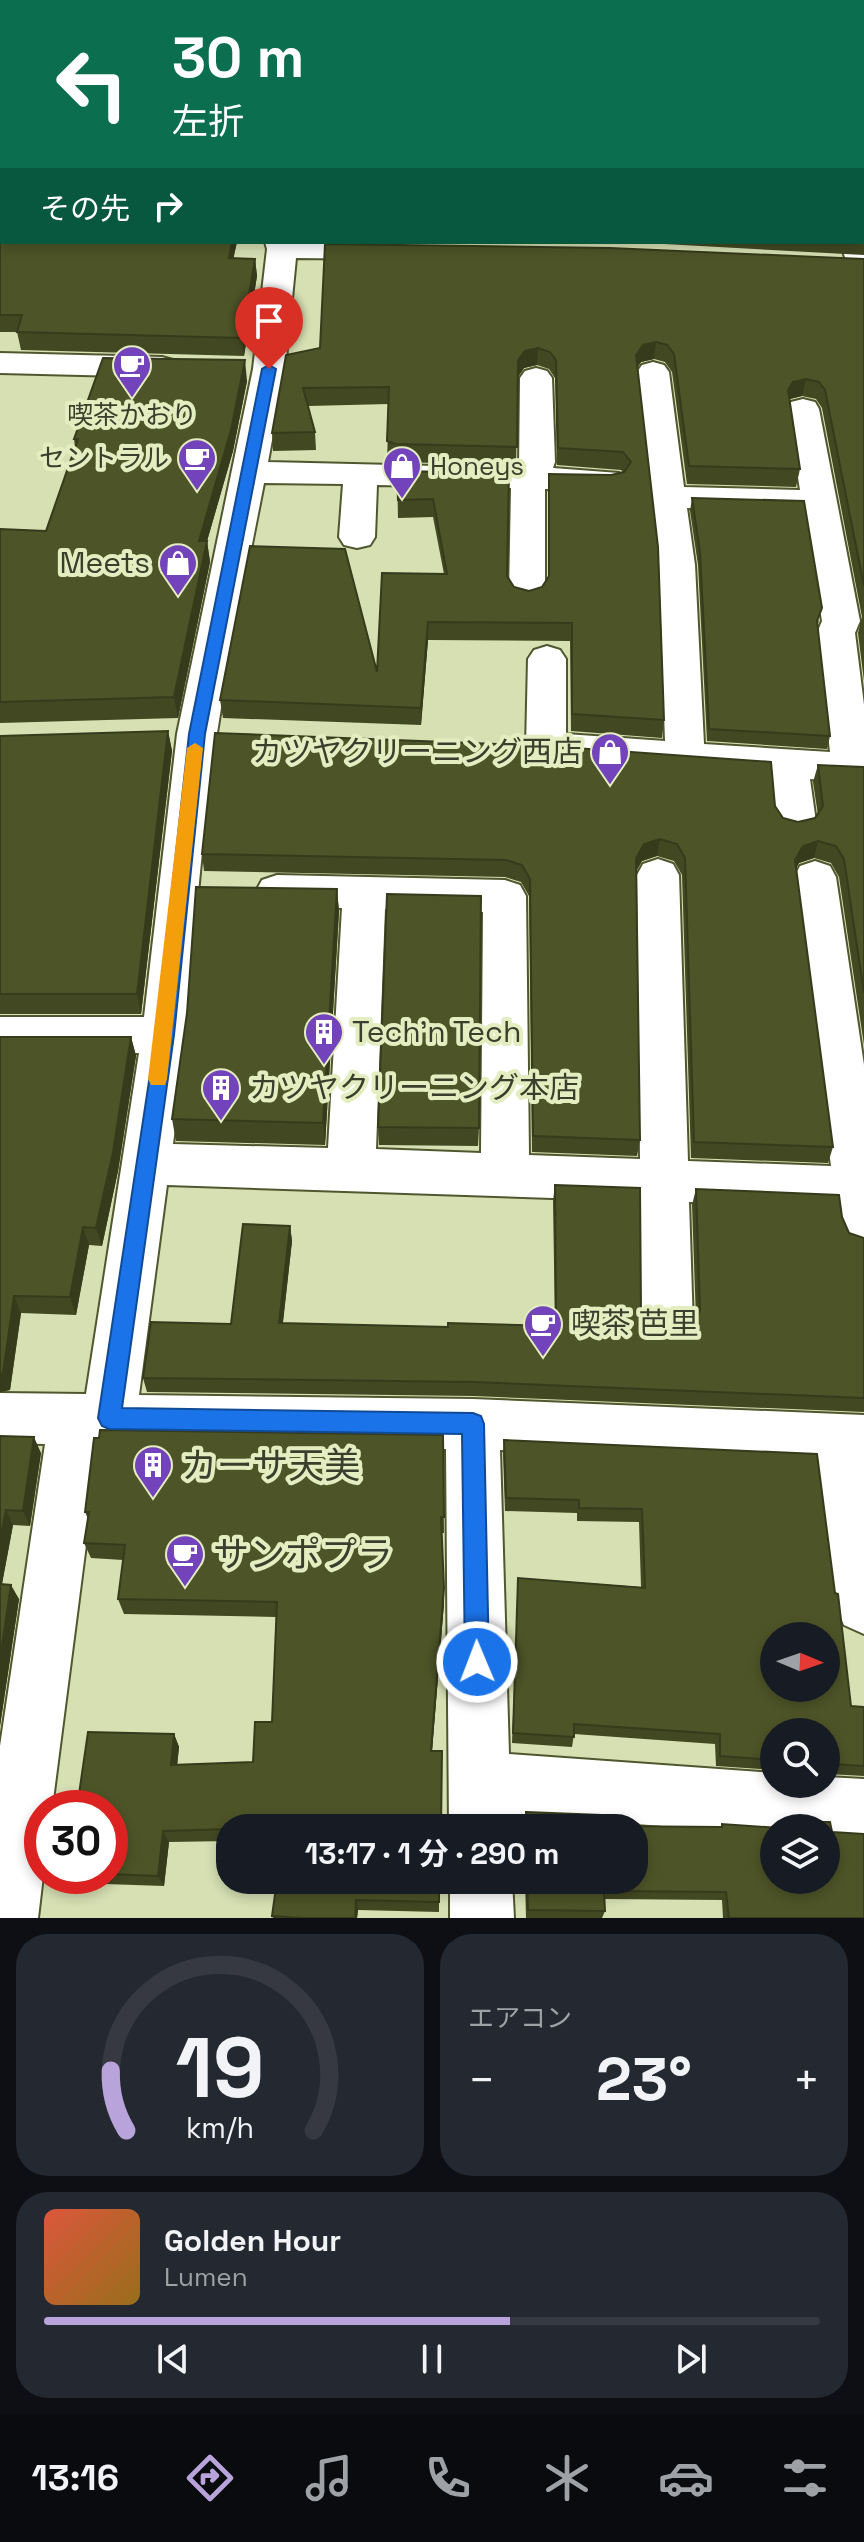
<!DOCTYPE html>
<html lang="ja">
<head>
<meta charset="utf-8">
<style>
  :root { --surface:#171b24; --page:#242831; --text:#f1f3f6; --muted:#9ea1a6; --line:#363941; --accent:#b8a4db }
  body { margin:0; font-family:"Space Grotesk","Noto Sans JP",sans-serif; background:var(--page); color:var(--text); height:100vh; display:flex; flex-direction:column; font-size:30px; white-space:nowrap }
  * { box-sizing:border-box; margin:0 }
  p { font-size:26px; color:var(--muted) }
  .icon { flex:none; width:44px; height:44px; fill:none; stroke:currentColor; stroke-width:2; stroke-linecap:round; stroke-linejoin:round }
  .map { position:relative; height:1918px; overflow:hidden }
  .drawer { display:flex; flex-direction:column; gap:16px; padding:16px; background:#0d0f14; flex:1 }
  .drawer>* { flex:none }
  .guide { position:absolute; left:0px; top:0px; width:864px; height:244px; box-shadow:0 4px 12px #0003; background:#0b6e4f; color:#fff; overflow:hidden }
  .needle { width:52px; rotate:92deg }
  .tools { position:absolute; left:760px; top:1622px; display:grid; gap:16px }
  .tools a { display:grid; place-items:center; width:80px; height:80px; border-radius:50%; background:var(--surface); box-shadow:0 4px 12px #0003; font-size:40px }
  .speed { position:absolute; left:24px; top:1790px; display:flex; gap:16px; font-size:40px; font-weight:700; text-align:center }
  .speed>* { display:grid; place-content:center; width:104px; height:104px; border-radius:50%; background:var(--surface); box-shadow:0 4px 12px #0003; line-height:1 }
  .speed .limit { border:12px solid #d22; background:#fff; color:#111 }
  .pin { position:absolute; display:grid; place-items:center; width:68px; height:68px; color:#fff; margin:-82px -34px; border-radius:50% 50% 50% 0; rotate:-45deg; box-shadow:0 0 8px #0007 }
  .pin .icon { rotate:45deg }
  .me { position:absolute; width:88px; margin:-44px; rotate:359deg; stroke-linejoin:round; filter:drop-shadow(0 0 6px #0008) }
  .turn { display:flex; align-items:center; gap:28px; height:168px; padding:0 40px; font-size:36px }
  .turn .icon { width:104px; height:104px; stroke-width:2.5 }
  .turn b { display:block; font-size:56px; line-height:68px }
  .then { display:flex; align-items:center; height:76px; padding:0 40px; background:#0003; gap:16px; font-size:30px }
  .big { font-size:60px; font-weight:700; line-height:1.1 }
  .drawer .card { flex:1; display:flex; flex-direction:column; justify-content:center; gap:12px; min-width:0; padding:0 28px; border-radius:32px; background:var(--page) }
  .drawer .dial { align-items:center; gap:0 }
  .dial svg { height:208px; overflow:visible; fill:none; stroke:var(--line); stroke-width:7; stroke-linecap:round; text-anchor:middle }
  .dial text { fill:var(--text); stroke:none }
  .song { display:flex; align-items:center; gap:24px }
  .cover { width:96px; height:96px; border-radius:12px; background:linear-gradient(135deg,hsl(10 70% 55%),hsl(40 70% 35%)) }
  .played { height:8px; border-radius:4px; background:linear-gradient(90deg,var(--accent) 60%,var(--line) 60%) }
  .keys { display:flex; justify-content:space-around; direction:ltr }
  .heat { display:flex; justify-content:space-between; align-items:center; font-size:44px; direction:ltr }
  .drawer .tiles { flex:1; display:grid; gap:16px; grid-template-columns:1fr 1fr }
  .card:last-child { grid-column:span 2 }
  .trip { position:absolute; left:216px; top:1814px; width:432px; height:80px; border-radius:32px; background:var(--surface); box-shadow:0 4px 12px #0003; font-weight:700; line-height:80px; text-align:center }
  .menu { display:flex; height:128px; justify-content:space-around; align-items:center; background:#090b0e; color:var(--muted) }
  .menu .icon { width:56px; height:56px }
  .menu .on { color:var(--accent) }
  .menu b { font-size:36px; color:var(--text) }
  .map>svg:first-child { display:block }
</style>
</head>
<body>
<div class="map">
<svg width="864" height="1918" viewBox="0 0 864 1918">
  <rect width="100%" height="100%" fill="#d6e0b3"/>
  <g fill="none" stroke-linecap="round" stroke-linejoin="round">
    <defs>
      <g id="street">
        <rect x="288" y="0" width="24" height="2"/>
        <rect x="788" y="0" width="24" height="2"/>
        <rect x="862" y="21" width="2" height="16"/>
        <path d="M862,235H864V285L853,282L840,242H862Z"/>
        <path d="M265,242H387L394,244L399,250L394,256L384,259L296,258L285,369L268,462L519,468L520,378L525,371L536,368L547,371L552,378L555,462L553,468L619,473L624,480L619,487L607,490L545,489V594L540,602L527,606L514,602L509,594L511,488L377,485L375,537L370,545L357,548L344,545L339,537L343,484L264,483C248,566 230,650 217,733C196,869 191,1008 173,1144L328,1148L342,908L277,907L262,902L256,891L262,880L277,875L505,880L520,885L526,896L529,1155L640,1159L637,875L643,864L658,859L673,864L679,875L688,1161L831,1166L794,877L800,866L815,861L830,866L836,877L864,1065V1254L846,1247L839,1232L836,1208L689,1202L693,1326L685,1343L667,1349L649,1343L641,1326L640,1201L167,1185L139,1395L473,1399L864,1415V1634L844,1625L835,1605L814,1464L500,1450L509,1754L774,1773V1784H826V1777L864,1779V1841L826,1838V1828H774V1834L510,1815L511,1828H449L446,1449L99,1444L52,1808H42L43,1876L38,1918H0V1746L45,1444L0,1443V1393L86,1394L139,1053H0V1017H144L177,734L253,369L267,249ZM385,909L483,912L481,1153L376,1149Z"/>
        <path d="M0,353L162,357L173,360L178,367L173,374L162,377L0,373Z"/>
        <path d="M653,362L664,365L669,372L684,487L800,490L787,409L791,402L803,399L815,402L819,409L860,621L855,633L864,705V783L810,779L816,822L810,833L795,837L780,833L774,822L770,776L546,761L532,757L526,747L528,659L534,650L547,646L560,650L566,659V734L665,741L659,565L637,372L642,365ZM687,508L804,511L822,621L817,633L830,752L704,744L695,565Z"/>
        <path d="M450,1880H512L514,1918H450Z"/>
      </g>
    </defs>
    <use href="#street" stroke="#50572f" stroke-width="4"/>
    <use href="#street" fill="#fff" fill-rule="evenodd"/>
  </g>
  <g fill="#424822">
    <path d="M0,0H283V2H2V229H0V101L2,100V98L0,99Z"/>
    <path d="M839,0H864V17H862V2H839Z"/>
    <path d="M862,213H864V255L628,242H862Z"/>
    <path d="M0,236L2,242H237L233,258L255,259L257,276L244,356L21,350L17,332H0Z"/>
    <path d="M864,259V681L858,633L862,617L822,408L816,399L802,396L790,399L789,401L800,469L796,487L687,484L672,372L665,362L654,359L641,362L637,368L664,720L662,738L571,731L570,641L428,640L421,725L223,718L220,700L377,672L444,574L433,517L398,518L397,471L509,473L507,576L514,587L529,591L542,587L548,578L549,474L611,475L623,472L621,470L557,465L555,378L549,369L537,365L524,368L518,377L516,465L396,462L387,459L389,404L308,406L315,432L316,450L273,451L272,433L286,355Z"/>
    <path d="M247,381L233,451L207,541L210,562L178,718L0,723V529L46,531L75,447L74,439Z"/>
    <path d="M692,498L819,621L817,625L830,736L827,749L707,741L698,565L690,511Z"/>
    <path d="M168,731L172,751L141,1014H0V736Z"/>
    <path d="M818,765L864,767V1045L839,877L831,863L814,858L799,863L796,868L833,1147L828,1163L691,1158L682,875L674,861L657,856L642,861L636,871L640,1140L637,1156L532,1152L529,896L521,882L505,877L204,871L202,854L775,806L783,818L798,822L815,818L818,815L813,782Z"/>
    <path d="M337,889L339,912L325,1145L176,1141L172,1119L187,1013Z"/>
    <path d="M0,1037H131L136,1056L118,1171L102,1246L89,1245L76,1315L21,1313L10,1390L0,1392Z"/>
    <path d="M378,1127L479,1128L478,1146L379,1145Z"/>
    <path d="M555,1185L641,1311L649,1330L669,1337L690,1331L696,1319L692,1205L696,1189L842,1217L849,1233L864,1238V1412L473,1396L147,1392L143,1378L231,1324L290,1226L292,1241L283,1323L448,1327L555,1326L553,1201Z"/>
    <path d="M443,1435L444,1533H442L444,1603L432,1751L230,1828V1841L169,1842L164,1886L75,1883L70,1876H110V1808L174,1734L179,1747L177,1765L253,1762L272,1722L276,1617L124,1614L118,1599L123,1560L91,1558L84,1543L88,1519L85,1512Z"/>
    <path d="M0,1436L41,1453L30,1526L13,1525L2,1584L19,1599L0,1726Z"/>
    <path d="M504,1440L835,1593L851,1706L864,1707V1776L828,1774L826,1776V1732H774V1770L716,1766L715,1744L574,1734L572,1747L512,1743L518,1578L641,1587L639,1522L577,1521V1513L505,1511L503,1453Z"/>
    <path d="M526,1812L602,1826L721,1827L722,1824L832,1832L864,1918H723L722,1900L604,1899L605,1911L602,1918H526L525,1880H634V1828H525Z"/>
    <path d="M439,1880V1912L358,1910L357,1918H273L272,1916Z"/>
  </g>
  <g fill="#363b1b">
    <path d="M232,242H237L230,275L229,258Z"/>
    <path d="M255,259L257,276L244,356L242,338Z"/>
    <path d="M656,342L654,359L641,362L634,372L636,355L643,345Z"/>
    <path d="M538,348L537,365L524,368L517,378L518,360L525,351Z"/>
    <path d="M245,360L247,381L233,451L201,562L199,541Z"/>
    <path d="M806,379L802,396L790,399L784,408L788,390L793,382Z"/>
    <path d="M207,541L210,562L178,718L174,697Z"/>
    <path d="M428,622V640L421,725V708Z"/>
    <path d="M168,731L172,751L141,1014L137,994Z"/>
    <path d="M660,839L657,856L642,861L634,875L636,858L644,844Z"/>
    <path d="M818,841L814,858L799,863L791,877L795,860L803,846Z"/>
    <path d="M337,889L339,912L325,1145L323,1123Z"/>
    <path d="M131,1037L136,1056L118,1171L102,1246L96,1228Z"/>
    <path d="M290,1226L292,1241L281,1338L279,1323Z"/>
    <path d="M83,1227L89,1245L76,1315L70,1297Z"/>
    <path d="M14,1296L21,1313L10,1390L0,1392V1374Z"/>
    <path d="M34,1437L41,1453L30,1526L23,1511Z"/>
    <path d="M6,1510L13,1525L0,1594V1539Z"/>
    <path d="M11,1585L19,1599L0,1726V1659Z"/>
    <path d="M444,1588V1603L431,1763V1751Z"/>
    <path d="M174,1734L179,1747L176,1777L171,1765Z"/>
    <path d="M163,1831L169,1842L164,1886L158,1876Z"/>
    <path d="M356,1900L358,1910L357,1918H355Z"/>
  </g>
  <g fill="#4d5427" stroke="#363b1b" stroke-width="2" fill-rule="evenodd">
    <path d="M0,0H279L278,2H2V222L0,212V101L2,100V85L0,83Z"/>
    <path d="M318,0H756L757,2H318Z"/>
    <path d="M862,213H864V238L862,237Z"/>
    <path d="M2,235V242H232L229,258L255,259L242,338L17,332L22,315H0V236Z"/>
    <path d="M325,244L610,248L864,259V586L825,390L819,382L806,379L793,382L788,390L800,469L689,466L674,354L667,345L656,342L643,345L636,355L658,547L664,720L572,714V623L428,622L421,708L220,700L250,546L345,549L377,672L382,573L447,574L433,499L398,500L397,471L509,473L507,576L514,587L529,591L542,587L549,576V474L611,475L624,472L631,462L623,452L558,448L556,360L550,352L538,348L525,351L518,360L517,447L396,444L387,441L389,387L303,388L315,432L272,433L286,355L320,348Z"/>
    <path d="M103,358L245,360L231,430L199,541H207L174,697L0,702V529L46,531L78,439H74Z"/>
    <path d="M692,498L804,501L822,608L817,621L830,736L709,729L700,552Z"/>
    <path d="M168,731L137,994H0V736Z"/>
    <path d="M215,733L547,746L771,762L775,806L783,818L798,822L815,818L823,806L818,765L864,767V993L844,859L836,846L818,841L803,846L795,860L833,1147L694,1142L685,858L677,844L660,839L644,844L636,858L640,1140L533,1136L530,879L522,865L506,860L202,854Z"/>
    <path d="M196,887L337,889L323,1123L172,1119L187,1013Z"/>
    <path d="M387,894L481,896L479,1128L378,1127Z"/>
    <path d="M0,1037H131L113,1152L96,1228L83,1227L70,1297L14,1296L3,1373L0,1374Z"/>
    <path d="M555,1185L640,1188L641,1311L649,1330L669,1337L690,1331L700,1311L696,1189L839,1195L842,1217L849,1233L864,1238V1398L474,1382L143,1378L151,1322L231,1324L243,1224L290,1226L279,1323L448,1327V1323L556,1326Z"/>
    <path d="M100,1430L443,1435L444,1517H441L444,1588L431,1751H442L441,1828H230V1829L163,1831L158,1876L110,1874V1808H77L88,1732L174,1734L171,1765L253,1762L255,1722H272L277,1602L118,1599L125,1545L84,1543L89,1512H85L94,1438H99Z"/>
    <path d="M0,1436L34,1437L23,1511L6,1510L0,1539Z"/>
    <path d="M504,1440L817,1454L835,1593L838,1594L851,1706L864,1707V1766L833,1764L829,1771H826V1732H774V1760L720,1756V1734L574,1724V1737L513,1733L518,1578L645,1588L642,1509L579,1508V1500L506,1498ZM774,1636H826V1688H774Z"/>
    <path d="M0,1584L11,1585L0,1659Z"/>
    <path d="M526,1812L601,1815L602,1826L722,1827V1824L780,1828L783,1822H830L832,1832L864,1834V1918H729L726,1892L604,1891L605,1911L528,1910L527,1880H634V1828H527ZM774,1828H826V1880H774Z"/>
    <path d="M277,1880H439V1902L356,1900L355,1918H301L272,1916Z"/>
  </g>
  <path fill="#1a73e8" stroke="#114b97" stroke-width="2" d="M269,365L276,369L205,734L174,1035L122,1408L473,1413L481,1416L484,1424L489,1662L485,1671L477,1674L468,1671L465,1662L462,1434L109,1429L102,1426L98,1418L156,1035L189,734L262,369Z"/>
  <path fill="#f59e0b" d="M195,743L203,748L167,1079L165,1085H151L148,1079L187,748Z"/>
  <defs>
    <symbol id="cafe-pin" viewBox="-11 -11 22 30"><path d="M0 17L-7.5 6A9.5 9.5 0 1 1 7.5 6Z" fill="#7243bb" stroke="#e3edc0"/><path d="M-5.5-4.5H6V0H3Q3 3.5 0 3.5H-2.5Q-5.5 3.5-5.5 0ZM3-3.2v2h1.7v-2ZM-6 4.5H4V6H-6Z" fill="#fff"/></symbol>
    <symbol id="shop-pin" viewBox="-11 -11 22 30"><path d="M0 17L-7.5 6A9.5 9.5 0 1 1 7.5 6Z" fill="#7243bb" stroke="#e3edc0"/><path d="M-5-2.5h2.3a2.7 3.5 0 0 1 5.4 0H5L5.5 6h-11ZM-1.5-2.5h3a1.5 2.3 0 0 0-3 0Z" fill="#fff"/></symbol>
    <symbol id="building-pin" viewBox="-11 -11 22 30"><path d="M0 17L-7.5 6A9.5 9.5 0 1 1 7.5 6Z" fill="#7243bb" stroke="#e3edc0"/><path d="M-4-6H4V6H1V3H-1V6H-4ZM-2.5-4.3h1.7v1.8h-1.7ZM.8-4.3h1.7v1.8H.8ZM-2.5-1h1.7V.8h-1.7ZM.8-1h1.7V.8H.8Z" fill="#fff"/></symbol>
  </defs>
  <g fill-rule="evenodd">
    <use href="#cafe-pin" x="110" y="343" width="44" height="60"/>
    <use href="#cafe-pin" x="175" y="436" width="44" height="60"/>
    <use href="#shop-pin" x="380" y="444" width="44" height="60"/>
    <use href="#shop-pin" x="156" y="541" width="44" height="60"/>
    <use href="#shop-pin" x="588" y="730" width="44" height="60"/>
    <use href="#building-pin" x="302" y="1010" width="44" height="60"/>
    <use href="#building-pin" x="199" y="1066" width="44" height="60"/>
    <use href="#cafe-pin" x="521" y="1302" width="44" height="60"/>
    <use href="#building-pin" x="131" y="1443" width="44" height="60"/>
    <use href="#cafe-pin" x="163" y="1532" width="44" height="60"/>
  </g>
  <g text-anchor="middle" stroke-width="8" stroke-linejoin="round" paint-order="stroke">
    <g font-size="26" fill="#3a3e2c" stroke="#e3edc0">
      <text x="132" y="424">喫茶かおり</text>
      <text x="169" y="467" text-anchor="end">セントラル</text>
      <text x="430" y="475" text-anchor="start">Honeys</text>
    </g>
    <g font-size="30" fill="#3a3e2c" stroke="#e3edc0" text-anchor="start">
      <text x="150" y="573" text-anchor="end">Meets</text>
      <text x="582" y="762" text-anchor="end">カツヤクリーニング西店</text>
      <text x="352" y="1042">Tech'n Tech</text>
      <text x="249" y="1098">カツヤクリーニング本店</text>
      <text x="571" y="1334">喫茶 芭里</text>
    </g>
    <g font-size="36" fill="#3a3e2c" stroke="#e3edc0" text-anchor="start">
      <text x="181" y="1478">カーサ天美</text>
      <text x="213" y="1567">サンポプラ</text>
    </g>
  </g>
</svg>
<div class="tools">
<a><svg class="needle" viewBox="-14 -14 28 28"><path d="M0-13l5 13h-10z" fill="#e53935"/><path d="M0 13l5-13h-10z" fill="#9ea1a6"/></svg></a>
<a><svg class="icon" aria-label="search" viewBox="0 0 24 24"><circle cx="10" cy="10" r="6"/><path d="M15 15l6 6"/></svg></a>
<a><svg class="icon" aria-label="layers" viewBox="0 0 24 24"><path d="M12 4l9 5-9 5-9-5zM3 14l9 5 9-5"/></svg></a>
</div>
<div class="speed"><div class="limit">30</div></div>
<div class="pin" style="left:269px;top:369px;background:#d93025"><svg class="icon" aria-label="arrive" viewBox="0 0 24 24"><path d="M6 21V4h12l-3 4 3 4H6"/></svg></div>
<svg class="me" style="left:477px;top:1662px" viewBox="-20 -20 40 40"><circle r="17" fill="#1a73e8" stroke="#fff" stroke-width="3"/><path d="M0-11L8 9 0 5-8 9z" fill="#fff"/></svg>
<div class="trip">13:17 · 1 分 · 290 m</div>
<div class="guide">
<div class="turn"><svg class="icon" aria-label="left" viewBox="0 0 24 24"><path d="M17 20v-9H6M10 6l-5 5 5 5"/></svg><div><b>30 m</b>左折</div></div>
<div class="then">その先<svg class="icon" aria-label="right" viewBox="0 0 24 24"><path d="M7 20v-9h11M14 6l5 5-5 5"/></svg></div>
</div>
</div>
<section class="drawer">
<div class="tiles">
<div class="card dial"><svg viewBox="0 0 100 80">
<path d="M14 69A42 42 0 1 1 86 69"/>
<path d="M14 69A42 42 0 0 1 8 46" stroke="#b8a4db"/>
<text x="50" y="56" font-size="32" font-weight="700">19</text>
<text x="50" y="72" font-size="11">km/h</text>
</svg></div>
<div class="card"><p>エアコン</p>
<div class="heat"><a>−</a><b class="big">23°</b><a>+</a></div>
</div>
<div class="card">
<div class="song"><i class="cover"></i><div><b>Golden Hour</b><p>Lumen</p></div></div>
<div class="played"></div>
<div class="keys"><svg class="icon" aria-label="previous" viewBox="0 0 24 24"><path d="M18 5L8 12l10 7zM5 5v14"/></svg><svg class="icon" aria-label="pause" viewBox="0 0 24 24"><path d="M8 5v14M16 5v14"/></svg><svg class="icon" aria-label="next" viewBox="0 0 24 24"><path d="M6 5l10 7-10 7zM19 5v14"/></svg></div>
</div>
</div>
</section>
<nav class="menu">
<b>13:16</b>
<svg class="icon on" aria-label="directions" viewBox="0 0 24 24"><path d="M12 3l9 9-9 9-9-9zM9 14v-3h6M13 9l2 2-2 2"/></svg>
<svg class="icon" aria-label="music" viewBox="0 0 24 24"><path d="M9 18V5l10-2v13"/><circle cx="6" cy="18" r="3"/><circle cx="16" cy="16" r="3"/></svg>
<svg class="icon" aria-label="phone" viewBox="0 0 24 24"><path d="M5 4h4l2 5-3 2q2 4 5 5l2-3 5 2v4C11 20 4 13 5 4z"/></svg>
<svg class="icon" aria-label="climate" viewBox="0 0 24 24"><path d="M12 3v18M4 7l16 10M4 17L20 7"/></svg>
<svg class="icon" aria-label="car" viewBox="0 0 24 24"><path d="M5 17H2v-5l4-1 3-4h7l3 4 3 1v5h-3M9 17h6M6 11h13"/><circle cx="7" cy="17" r="2"/><circle cx="17" cy="17" r="2"/></svg>
<svg class="icon" aria-label="filters" viewBox="0 0 24 24"><path d="M4 7h16M4 17h16"/><circle cx="9" cy="7" r="2"/><circle cx="15" cy="17" r="2"/></svg>
</nav>
</body>
</html>
